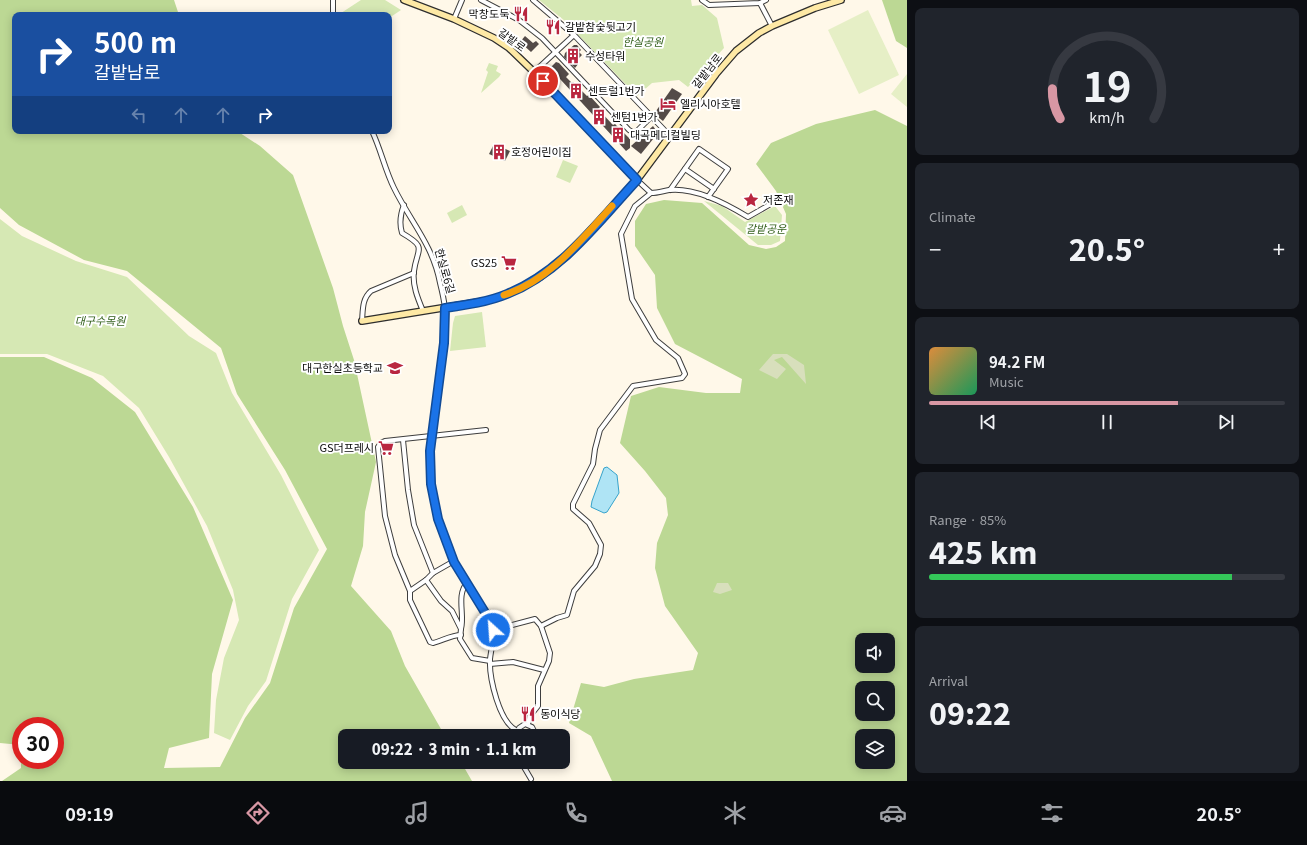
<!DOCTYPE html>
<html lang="en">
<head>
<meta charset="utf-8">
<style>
  :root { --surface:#171b24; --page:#20242c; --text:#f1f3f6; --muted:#9ea1a6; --line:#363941; --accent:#d897a4 }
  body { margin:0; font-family:Georgia,"Noto Sans KR",serif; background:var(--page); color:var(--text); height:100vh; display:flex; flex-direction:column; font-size:15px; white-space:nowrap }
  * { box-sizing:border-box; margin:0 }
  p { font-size:13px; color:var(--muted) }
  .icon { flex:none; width:22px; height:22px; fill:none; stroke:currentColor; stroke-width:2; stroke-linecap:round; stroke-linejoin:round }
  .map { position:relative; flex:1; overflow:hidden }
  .drawer { display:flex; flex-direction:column; gap:8px; padding:8px; background:#0d0f14; width:400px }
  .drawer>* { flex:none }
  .top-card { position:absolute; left:12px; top:12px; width:380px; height:122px; border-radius:8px; box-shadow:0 2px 10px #0003; background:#1a4fa0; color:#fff; overflow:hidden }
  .buttons { position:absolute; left:855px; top:633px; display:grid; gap:8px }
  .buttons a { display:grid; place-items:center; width:40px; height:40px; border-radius:8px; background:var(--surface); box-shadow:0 2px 10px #0003; font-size:20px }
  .speed { position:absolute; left:12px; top:717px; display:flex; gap:8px; font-size:20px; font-weight:700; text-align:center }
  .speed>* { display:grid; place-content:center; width:52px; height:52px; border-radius:50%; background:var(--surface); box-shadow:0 2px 10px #0003; line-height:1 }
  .speed .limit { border:6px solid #d22; background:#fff; color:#111 }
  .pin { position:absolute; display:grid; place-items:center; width:34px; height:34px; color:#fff; margin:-17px; border:2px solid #fff; border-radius:50%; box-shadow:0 1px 4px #0007 }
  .me { position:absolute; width:44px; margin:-22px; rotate:334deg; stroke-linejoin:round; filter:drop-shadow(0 0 3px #0008) }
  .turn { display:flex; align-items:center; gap:14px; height:84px; padding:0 16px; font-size:18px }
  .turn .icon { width:52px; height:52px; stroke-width:2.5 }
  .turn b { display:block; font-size:28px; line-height:34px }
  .lanes { display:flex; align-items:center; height:38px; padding:0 16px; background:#0003; justify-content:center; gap:20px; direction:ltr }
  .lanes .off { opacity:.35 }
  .big { font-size:30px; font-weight:800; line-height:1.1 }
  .drawer .widget { flex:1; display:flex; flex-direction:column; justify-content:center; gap:6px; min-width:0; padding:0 14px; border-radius:8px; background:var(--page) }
  .drawer .dial { align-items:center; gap:0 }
  .dial svg { height:104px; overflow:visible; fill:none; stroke:var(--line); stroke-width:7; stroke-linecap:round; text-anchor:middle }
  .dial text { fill:var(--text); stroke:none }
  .song { display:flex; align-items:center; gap:12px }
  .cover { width:48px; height:48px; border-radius:6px; background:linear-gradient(135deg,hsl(30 70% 55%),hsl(150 70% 35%)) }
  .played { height:4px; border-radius:2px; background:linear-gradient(90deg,var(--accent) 70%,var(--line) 70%) }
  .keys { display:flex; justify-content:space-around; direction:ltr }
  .heat { display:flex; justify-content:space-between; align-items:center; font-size:22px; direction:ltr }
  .charge { height:6px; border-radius:3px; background:linear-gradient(90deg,#34c759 85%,var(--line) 0) }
  .trip { position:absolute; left:338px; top:729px; width:232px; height:40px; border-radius:8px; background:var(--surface); box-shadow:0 2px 10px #0003; font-weight:800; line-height:40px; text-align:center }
  .tab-bar { display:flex; height:64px; justify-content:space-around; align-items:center; background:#090b0e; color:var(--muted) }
  .tab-bar .icon { width:28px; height:28px }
  .tab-bar .selected { color:var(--accent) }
  .tab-bar b { font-size:18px; color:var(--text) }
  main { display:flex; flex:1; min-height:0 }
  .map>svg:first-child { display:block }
</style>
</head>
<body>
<main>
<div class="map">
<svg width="907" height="781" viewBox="0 0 907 781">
  <rect width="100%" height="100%" fill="#fff8e9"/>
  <g fill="#d6e8b4">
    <path d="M361,0H385L401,10L389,18V15H338Z"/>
    <path d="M539,0H691L692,6L702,5L717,18L724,48L688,87L679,80L652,83L637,96L565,21Z"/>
    <path d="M489,63L498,66L496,71L501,74L499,77L481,93L488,72L486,70Z"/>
    <path d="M563,160L578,166L570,183L556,177Z"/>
    <path d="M704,201L722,206L745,222L775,206L782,215L780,241L771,245H758Z"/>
    <path d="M462,205L467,215L452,223L447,213Z"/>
    <path d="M0,219L22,236L76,261L127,277L189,336L216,353L232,393L281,475L319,550L292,599L266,681L248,706L230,740L214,733L216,700L224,658L239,620L233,590L207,526L169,457L139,408L103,376L47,354H0Z"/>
    <path d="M482,312L486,347L450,351L453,323L455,316Z"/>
  </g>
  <g fill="#bcd894" fill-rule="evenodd">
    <path d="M0,0H174L179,15H15V131H237L260,146L293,175L333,288L343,326L354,360L376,462L365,512L363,546L351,586L391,631L405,666L445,736H345V762H461L472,781H2L21,768V760H55V726H21V745L0,743V357H44L92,378L135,412L193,507L233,600L212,674L209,738L169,748L164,768L220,767L245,718L270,683L294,608L327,549L285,470L237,394L221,348L127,271L84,260L19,225L0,208Z"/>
    <path d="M882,0H907V48L896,41Z"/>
    <path d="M875,110L907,126V781H612L591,736L569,723L581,683L604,687L634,679L693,670L698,653L665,606L655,568L657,543L668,515L666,498L645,471L620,443L631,396L659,387L706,393H740L742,379L675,344L657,308L655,275L635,246V221L646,204L664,200L702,203L749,245L766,249L776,247L785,241L786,214L776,191L756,164L771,143L816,124ZM862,640H888V666H862ZM862,688H888V714H862ZM862,736H888V762H862Z"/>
  </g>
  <g fill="#d8dfbc">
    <path d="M773,354H787L804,365L806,384L782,357L774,360L786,369L777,379L759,370Z"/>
    <path d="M717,583H728L732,590L720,594L713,592Z"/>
  </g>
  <g fill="#e6efc6">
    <path d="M868,10L899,75L859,94L828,30Z"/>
    <path d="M907,74V107L891,94Z"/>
  </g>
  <path fill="#afe4f5" stroke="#37a3cb" d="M607,467L617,475L619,493L607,512L604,513L591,507L592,501L604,468Z"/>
  <g fill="#544b48">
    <path d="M525,36L533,43L536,41L539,44L531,52L520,42Z"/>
    <path d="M574,45H577L581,50L579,52L582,55L576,61L579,63L575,68L564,57L565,53Z"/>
    <path d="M556,62L559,63L569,74L566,77L572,83L573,82L587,96L589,95L600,107L598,109L613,125L615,124L630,139V148L626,151L550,68Z"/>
    <path d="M672,88L682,94L663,121L654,114Z"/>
    <path d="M653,126L658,133L641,154L631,146Z"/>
    <path d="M494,144L510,151L505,161L489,154Z"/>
  </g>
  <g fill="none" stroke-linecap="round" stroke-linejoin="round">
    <defs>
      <g id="street">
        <path d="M333,0V15"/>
        <path d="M481,0L519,20L542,38L629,130L634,133L637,131L651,117"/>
        <path d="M533,0L574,35L670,136"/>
        <path d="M702,0L709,5L760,3L766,0"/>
        <path d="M760,3L772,26"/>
        <path d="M454,19L462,0"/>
        <path d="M534,72L574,35"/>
        <path d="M372,131C381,150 385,170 394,188C410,221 433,245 440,283C442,291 444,300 445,308C447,327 444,347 441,366C435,409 426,453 433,497C437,523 448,552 461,575C469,588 492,616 493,630C494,640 491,650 490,659C489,677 499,724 518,731"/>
        <path d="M685,169L714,189"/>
        <path d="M637,180L651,193C658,193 663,191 669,190C695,187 727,204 748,217L769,205"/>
        <path d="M670,190L699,149L728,169L708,197"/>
        <path d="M404,205C400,215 399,223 402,233C428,248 417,248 414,271C412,285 418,299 423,311"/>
        <path d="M362,321C363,309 362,299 371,291L414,273"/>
        <path d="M403,440L408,490L414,525L433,573"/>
        <path d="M454,561L433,573L426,580L410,591L395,555L385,516L378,447L381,443L385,441L486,430"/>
        <path d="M426,580L441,601L452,611L461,629L460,639L472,658L490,661"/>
        <path d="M410,591V600L430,642L433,643C442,641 451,635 461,635"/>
        <path d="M541,626L557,618L567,615L574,591L595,566L600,554L601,545L589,523L573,509V504L593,464L595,449L600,430L633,386L682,378L685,374L678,358L656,340L632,299L621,234L635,206L651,193"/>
        <path d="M461,629C465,615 456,595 467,583"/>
        <path d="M493,630L535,619L541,626L550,653L549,661L538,686V706L530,716L528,724"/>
        <path d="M490,664L513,662L544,670"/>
        <path d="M520,736L519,728L525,724L532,727L534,731L532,736"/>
        <path d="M521,762L531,779"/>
      </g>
      <g id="secondary">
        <path d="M404,0L454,19L494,38L509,48L534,72L637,180"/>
        <path d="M362,321L485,301L508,294L540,277L568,255L637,180L716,74L736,51L759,33L772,26L815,8L841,0"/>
      </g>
    </defs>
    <use href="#street" stroke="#3e3e3e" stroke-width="6"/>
    <use href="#secondary" stroke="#2d2d2d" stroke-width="8"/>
    <use href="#street" stroke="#fff" stroke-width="4"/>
    <use href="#secondary" stroke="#fee9a5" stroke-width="5.5"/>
  </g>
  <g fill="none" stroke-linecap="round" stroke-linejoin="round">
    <defs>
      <path id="route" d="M493,630L489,619L454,562L438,519L431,484L430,451L444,343L445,308C466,305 488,302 507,294C562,272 598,222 637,180L543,81"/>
    </defs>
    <use href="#route" stroke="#114b97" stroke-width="10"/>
    <use href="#route" stroke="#1a73e8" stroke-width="7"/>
    <path stroke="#f59e0b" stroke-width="7" d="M504,295C549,281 581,240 612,206"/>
  </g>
  <defs>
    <symbol id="restaurant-bare" viewBox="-9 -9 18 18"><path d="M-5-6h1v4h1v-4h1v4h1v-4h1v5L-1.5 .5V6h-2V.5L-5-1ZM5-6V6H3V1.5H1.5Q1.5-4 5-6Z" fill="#b92640" stroke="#fff" stroke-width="2.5" paint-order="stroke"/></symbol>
    <symbol id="building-bare" viewBox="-9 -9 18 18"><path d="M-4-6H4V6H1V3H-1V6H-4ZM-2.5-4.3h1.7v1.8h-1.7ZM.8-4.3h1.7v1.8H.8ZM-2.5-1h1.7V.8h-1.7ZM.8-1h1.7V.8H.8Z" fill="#b92640" stroke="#fff" stroke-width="2.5" paint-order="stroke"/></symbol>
    <symbol id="hotel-bare" viewBox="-9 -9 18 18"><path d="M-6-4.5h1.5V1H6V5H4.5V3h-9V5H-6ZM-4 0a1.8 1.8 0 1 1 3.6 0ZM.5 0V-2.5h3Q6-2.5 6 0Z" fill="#b92640" stroke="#fff" stroke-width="2.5" paint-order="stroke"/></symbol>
    <symbol id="sight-bare" viewBox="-9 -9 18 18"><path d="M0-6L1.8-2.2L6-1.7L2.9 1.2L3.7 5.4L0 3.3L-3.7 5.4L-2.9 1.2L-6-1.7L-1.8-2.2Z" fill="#b92640" stroke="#fff" stroke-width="2.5" paint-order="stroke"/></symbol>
    <symbol id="supermarket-bare" viewBox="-9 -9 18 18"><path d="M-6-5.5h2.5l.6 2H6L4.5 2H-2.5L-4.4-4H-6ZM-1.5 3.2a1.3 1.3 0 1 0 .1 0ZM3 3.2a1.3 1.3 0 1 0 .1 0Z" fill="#b92640" stroke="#fff" stroke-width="2.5" paint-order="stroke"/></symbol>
    <symbol id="school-bare" viewBox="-9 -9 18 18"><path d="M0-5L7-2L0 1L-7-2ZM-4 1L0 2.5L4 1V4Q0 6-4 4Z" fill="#b92640" stroke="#fff" stroke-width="2.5" paint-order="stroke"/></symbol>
  </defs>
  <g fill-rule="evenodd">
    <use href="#restaurant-bare" x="510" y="3" width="22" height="22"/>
    <use href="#restaurant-bare" x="542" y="16" width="22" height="22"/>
    <use href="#building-bare" x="562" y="45" width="22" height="22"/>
    <use href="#building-bare" x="565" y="80" width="22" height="22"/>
    <use href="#hotel-bare" x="657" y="93" width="22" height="22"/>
    <use href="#building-bare" x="588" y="106" width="22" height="22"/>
    <use href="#building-bare" x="607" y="124" width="22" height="22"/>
    <use href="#building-bare" x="488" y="141" width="22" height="22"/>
    <use href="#sight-bare" x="740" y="189" width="22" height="22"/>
    <use href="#supermarket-bare" x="498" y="252" width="22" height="22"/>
    <use href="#school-bare" x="384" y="357" width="22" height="22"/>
    <use href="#supermarket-bare" x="375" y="437" width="22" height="22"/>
    <use href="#restaurant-bare" x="517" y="703" width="22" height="22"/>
  </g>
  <g text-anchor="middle" stroke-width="4" stroke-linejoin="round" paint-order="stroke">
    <g font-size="11" fill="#0b0b0b" stroke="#fff" text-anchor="start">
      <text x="509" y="18" text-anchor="end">막창도둑</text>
      <text x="565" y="31">갈밭참숯뒷고기</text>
      <text x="585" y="60">수성타워</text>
      <text x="588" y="95">센트럴1번가</text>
      <text x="680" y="108">엘리시아호텔</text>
      <text x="611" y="121">센텀1번가</text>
      <text x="630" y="139">대곡메디컬빌딩</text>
      <text x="511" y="156">호정어린이집</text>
      <text x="763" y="204">저존재</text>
      <text x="497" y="267" text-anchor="end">GS25</text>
      <text x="383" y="372" text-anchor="end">대구한실초등학교</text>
      <text x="374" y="452" text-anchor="end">GS더프레시</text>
      <text x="540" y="718">동이식당</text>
    </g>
    <g font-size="11" fill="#0b0b0b" stroke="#fff">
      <text transform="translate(512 40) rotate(36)" y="4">갈밭로</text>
      <text transform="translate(707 71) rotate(-52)" y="4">갈밭남로</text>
      <text transform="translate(445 271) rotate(74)" y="4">한실로6길</text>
    </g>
    <g font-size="11" font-style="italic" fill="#34611d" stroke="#fff">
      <text x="643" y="46">한실공원</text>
      <text x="766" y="233">갈밭공운</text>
      <text x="100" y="325">대구수목원</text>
    </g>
  </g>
</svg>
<div class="buttons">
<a><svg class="icon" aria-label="sound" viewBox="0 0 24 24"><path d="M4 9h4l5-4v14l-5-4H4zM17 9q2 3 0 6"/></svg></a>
<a><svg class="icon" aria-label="search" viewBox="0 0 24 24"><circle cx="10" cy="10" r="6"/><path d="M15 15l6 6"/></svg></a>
<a><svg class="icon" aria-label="layers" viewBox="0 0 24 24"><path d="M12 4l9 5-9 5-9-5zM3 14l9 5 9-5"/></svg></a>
</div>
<div class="speed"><div class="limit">30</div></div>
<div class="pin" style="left:543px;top:81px;background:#d93025"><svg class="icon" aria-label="arrive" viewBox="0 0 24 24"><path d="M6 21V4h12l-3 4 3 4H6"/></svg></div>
<svg class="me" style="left:493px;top:630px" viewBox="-20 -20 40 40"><circle r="17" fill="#1a73e8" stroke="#fff" stroke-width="3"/><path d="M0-11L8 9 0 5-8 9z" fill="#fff"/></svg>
<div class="trip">09:22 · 3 min · 1.1 km</div>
<div class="top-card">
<div class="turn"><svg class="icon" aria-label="right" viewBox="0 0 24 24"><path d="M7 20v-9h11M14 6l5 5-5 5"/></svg><div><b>500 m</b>갈밭남로</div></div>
<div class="lanes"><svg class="icon off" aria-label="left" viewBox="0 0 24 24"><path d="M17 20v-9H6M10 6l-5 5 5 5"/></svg><svg class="icon off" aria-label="ahead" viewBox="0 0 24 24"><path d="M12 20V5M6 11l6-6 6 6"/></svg><svg class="icon off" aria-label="ahead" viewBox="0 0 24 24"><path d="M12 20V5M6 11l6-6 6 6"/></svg><svg class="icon" aria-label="right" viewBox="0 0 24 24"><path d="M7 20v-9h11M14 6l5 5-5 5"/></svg></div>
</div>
</div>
<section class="drawer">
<div class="widget dial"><svg viewBox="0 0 100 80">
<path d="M14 69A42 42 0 1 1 86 69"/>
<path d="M14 69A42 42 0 0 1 8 46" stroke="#d897a4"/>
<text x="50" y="56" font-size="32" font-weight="700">19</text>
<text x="50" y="72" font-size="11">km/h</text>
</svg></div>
<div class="widget"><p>Climate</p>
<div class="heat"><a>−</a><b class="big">20.5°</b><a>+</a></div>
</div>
<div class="widget">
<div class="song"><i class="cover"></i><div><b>94.2 FM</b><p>Music</p></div></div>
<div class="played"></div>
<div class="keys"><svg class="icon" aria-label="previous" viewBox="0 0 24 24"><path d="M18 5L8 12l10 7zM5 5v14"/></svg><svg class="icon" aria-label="pause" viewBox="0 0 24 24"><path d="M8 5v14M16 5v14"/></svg><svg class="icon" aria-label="next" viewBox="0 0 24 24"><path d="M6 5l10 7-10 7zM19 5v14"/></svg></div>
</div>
<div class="widget"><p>Range · 85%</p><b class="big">425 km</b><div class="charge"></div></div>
<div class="widget"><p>Arrival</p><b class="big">09:22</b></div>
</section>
</main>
<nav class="tab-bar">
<b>09:19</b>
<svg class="icon selected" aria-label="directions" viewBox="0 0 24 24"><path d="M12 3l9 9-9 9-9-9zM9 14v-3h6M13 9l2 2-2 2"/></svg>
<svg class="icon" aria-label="music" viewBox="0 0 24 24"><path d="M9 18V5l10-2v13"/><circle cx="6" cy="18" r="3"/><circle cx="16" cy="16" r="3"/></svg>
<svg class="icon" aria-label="phone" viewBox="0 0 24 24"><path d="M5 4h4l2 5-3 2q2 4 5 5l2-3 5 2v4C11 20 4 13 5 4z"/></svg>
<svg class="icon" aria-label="climate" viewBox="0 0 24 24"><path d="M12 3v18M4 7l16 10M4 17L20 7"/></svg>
<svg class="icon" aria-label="car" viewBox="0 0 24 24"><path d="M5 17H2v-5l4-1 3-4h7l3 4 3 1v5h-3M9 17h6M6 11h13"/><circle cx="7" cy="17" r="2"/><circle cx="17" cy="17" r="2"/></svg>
<svg class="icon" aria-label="filters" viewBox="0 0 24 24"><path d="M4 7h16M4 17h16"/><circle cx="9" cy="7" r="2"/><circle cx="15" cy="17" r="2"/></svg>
<b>20.5°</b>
</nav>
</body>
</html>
